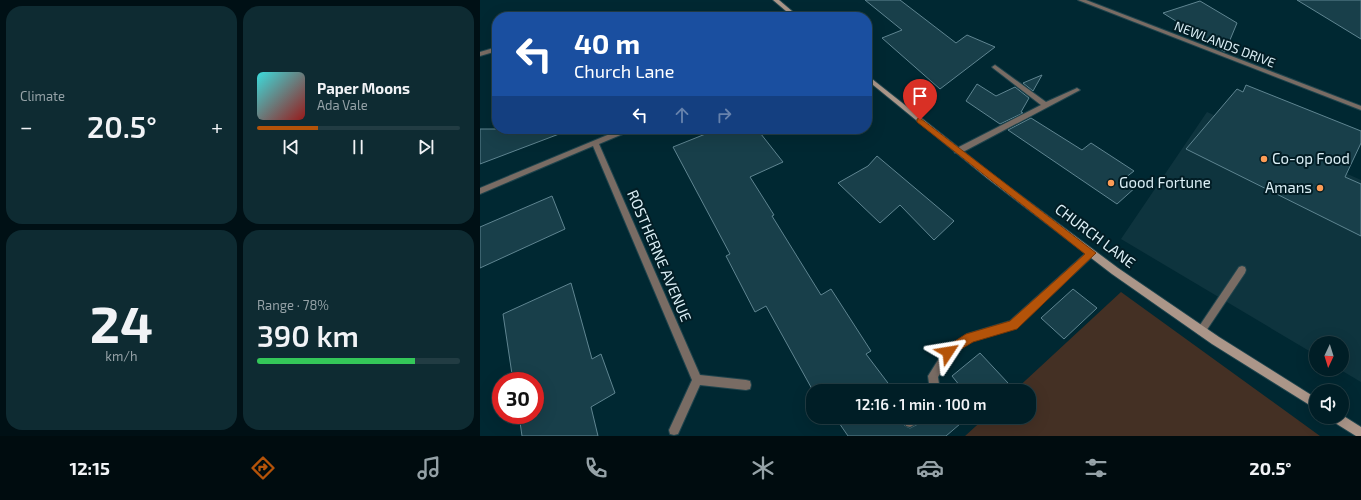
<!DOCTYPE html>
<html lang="en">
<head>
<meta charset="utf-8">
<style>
  :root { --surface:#001e26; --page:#0e2b32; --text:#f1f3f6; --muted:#95a2a7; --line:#223c43; --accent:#b45309 }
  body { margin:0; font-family:"Exo 2",sans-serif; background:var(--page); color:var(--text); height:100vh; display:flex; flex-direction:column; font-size:15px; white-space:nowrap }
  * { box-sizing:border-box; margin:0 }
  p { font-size:13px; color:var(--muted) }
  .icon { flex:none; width:22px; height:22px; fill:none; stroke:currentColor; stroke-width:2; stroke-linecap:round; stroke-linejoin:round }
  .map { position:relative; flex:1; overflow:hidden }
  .sheet { display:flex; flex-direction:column; gap:6px; padding:6px; background:#001015; width:480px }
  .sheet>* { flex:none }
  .top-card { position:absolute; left:12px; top:12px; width:380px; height:122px; border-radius:16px; box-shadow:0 4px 16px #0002,0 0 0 1px var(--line); background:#1a4fa0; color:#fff; overflow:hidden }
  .needle { width:26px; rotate:184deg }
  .tools { position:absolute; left:829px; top:336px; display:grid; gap:8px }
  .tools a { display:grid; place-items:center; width:40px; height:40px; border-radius:50%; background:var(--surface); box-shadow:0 4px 16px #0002,0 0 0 1px var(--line); font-size:20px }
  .speed { position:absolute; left:12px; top:372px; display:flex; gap:8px; font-size:20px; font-weight:700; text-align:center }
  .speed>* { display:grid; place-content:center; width:52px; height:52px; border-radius:50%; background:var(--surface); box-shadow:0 4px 16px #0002,0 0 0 1px var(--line); line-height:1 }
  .speed .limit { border:6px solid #d22; background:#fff; color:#111 }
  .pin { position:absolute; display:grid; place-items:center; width:34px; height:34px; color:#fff; margin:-41px -17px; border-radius:50% 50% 50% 0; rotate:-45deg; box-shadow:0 0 4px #0007 }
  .pin .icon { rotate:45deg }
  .me { position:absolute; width:44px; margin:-22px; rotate:57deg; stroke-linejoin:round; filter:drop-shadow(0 0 3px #0008) }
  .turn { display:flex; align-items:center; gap:14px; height:84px; padding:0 16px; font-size:18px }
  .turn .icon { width:52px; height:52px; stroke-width:2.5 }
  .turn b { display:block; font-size:28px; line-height:34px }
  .lanes { display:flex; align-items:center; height:38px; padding:0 16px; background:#0003; justify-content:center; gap:20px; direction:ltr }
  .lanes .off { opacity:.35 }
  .big { font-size:30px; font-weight:600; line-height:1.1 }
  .sheet .card { flex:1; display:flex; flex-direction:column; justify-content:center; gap:6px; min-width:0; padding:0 14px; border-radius:16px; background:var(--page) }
  .sheet .dial { align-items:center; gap:0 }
  .dial b { font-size:52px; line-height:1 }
  .song { display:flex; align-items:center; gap:12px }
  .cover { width:48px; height:48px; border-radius:6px; background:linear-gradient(135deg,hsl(180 70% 55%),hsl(0 70% 35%)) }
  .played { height:4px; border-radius:2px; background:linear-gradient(90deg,var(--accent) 30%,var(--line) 30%) }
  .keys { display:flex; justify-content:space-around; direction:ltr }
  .heat { display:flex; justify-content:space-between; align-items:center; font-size:22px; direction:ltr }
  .charge { height:6px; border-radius:3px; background:linear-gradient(90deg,#34c759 78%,var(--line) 0) }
  .sheet .tiles { flex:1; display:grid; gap:6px; grid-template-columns:repeat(2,1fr) }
  .trip { position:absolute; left:326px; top:384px; width:230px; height:40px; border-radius:16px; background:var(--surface); box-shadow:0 4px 16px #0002,0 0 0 1px var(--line); font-weight:600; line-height:40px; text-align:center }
  .dock { display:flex; height:64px; justify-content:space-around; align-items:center; background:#000c0f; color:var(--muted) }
  .dock .icon { width:28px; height:28px }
  .dock .current { color:var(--accent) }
  .dock b { font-size:18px; color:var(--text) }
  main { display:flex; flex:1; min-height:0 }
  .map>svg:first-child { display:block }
</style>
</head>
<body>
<main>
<section class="sheet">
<div class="tiles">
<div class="card"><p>Climate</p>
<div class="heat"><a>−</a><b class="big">20.5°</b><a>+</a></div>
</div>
<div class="card">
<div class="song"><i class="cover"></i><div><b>Paper Moons</b><p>Ada Vale</p></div></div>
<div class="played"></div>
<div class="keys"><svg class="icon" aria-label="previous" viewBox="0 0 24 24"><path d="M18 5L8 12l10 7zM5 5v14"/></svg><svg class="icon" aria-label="pause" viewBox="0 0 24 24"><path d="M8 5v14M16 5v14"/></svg><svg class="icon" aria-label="next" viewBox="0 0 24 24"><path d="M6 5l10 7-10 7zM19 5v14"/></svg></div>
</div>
<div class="card dial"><b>24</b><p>km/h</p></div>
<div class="card"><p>Range · 78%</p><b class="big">390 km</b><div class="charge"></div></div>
</div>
</section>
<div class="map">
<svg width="881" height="436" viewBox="0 0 881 436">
  <rect width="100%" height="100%" fill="#002832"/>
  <path fill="#0e343e" d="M727,112L881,180V382L859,369H862V343H836V355L641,239Z"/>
  <path fill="#443024" d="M641,292L840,436H485L506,417H549V391H534Z"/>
  <g fill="#183f4a" stroke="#5f8591">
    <path d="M385,0H420L476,43L487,35L515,47L460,89L402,38L422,30Z"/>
    <path d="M817,0H881V39Z"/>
    <path d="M720,1L757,23L745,52L683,13Z"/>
    <path d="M562,75L553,91L543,83Z"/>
    <path d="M497,84L516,96L535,87L549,98L541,112L543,113L520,124L486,101Z"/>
    <path d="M766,85L881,131V143L865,177L881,184V236L706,149L757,89L763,92Z"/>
    <path d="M551,118L602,150L611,143L654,171L645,178L657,186L637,204L528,130Z"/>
    <path d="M0,129H87V131L0,164Z"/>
    <path d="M238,129H277L303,162L270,177L294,215L292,216L341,295L351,289L391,351L386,354L414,391H337L335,387L332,389L286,306L275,312L246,256L250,254L193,147Z"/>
    <path d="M397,156L474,221L454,240L420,205L400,223L358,183L388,166Z"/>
    <path d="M72,196L85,229L0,268V227Z"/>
    <path d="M91,283L112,359L121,354L135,393L111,407L118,436H42L39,415H55V381H33L23,314Z"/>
    <path d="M593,289L617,308L584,339L561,318Z"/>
    <path d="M500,353L528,383L519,391H473L480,386L472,376Z"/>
    <path d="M355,417H426L424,421L425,426L430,428L442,422L443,417H472L475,423L480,424L466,436H368Z"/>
  </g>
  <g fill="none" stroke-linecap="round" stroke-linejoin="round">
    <defs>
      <path id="service" d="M515,65L566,102L595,89L597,88L600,90L481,153H475L474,151L475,149L561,105L513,68L512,67Z"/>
      <g id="minor">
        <path d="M598,0H606L881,106V110Z"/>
        <path d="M17,47V51L0,56V52Z"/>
        <path d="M142,129H151L150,131L119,144L220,375L266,380L270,381L271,385L270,389L266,390L220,385L198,434L194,435L190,434L189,430L212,380L113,146L0,194V188Z"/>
        <path d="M611,249L614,251L615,253L614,255L536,328L492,341L471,355L458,377L460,391H450L448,376L465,349L487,334L530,321L608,251Z"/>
        <path d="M762,266L765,267L766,270L765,273L724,334L721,335L718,334L716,331L718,328L759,267Z"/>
        <path d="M428,417H442L441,421L430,427L426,426L425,422Z"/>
        <path d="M473,417H484V418L483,422L479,423L475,422Z"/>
      </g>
      <g id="secondary">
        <path d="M293,0H299L319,17H313Z"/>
        <path d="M387,75L512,174L638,268L739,337L836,398V409L732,344L632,274L507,178L387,80Z"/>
        <path d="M862,415L881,427V436H876L852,421L851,417H862Z"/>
      </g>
    </defs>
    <use href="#service" stroke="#1f444d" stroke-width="2"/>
    <use href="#minor" stroke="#1f444d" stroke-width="2"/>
    <use href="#secondary" stroke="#1f444d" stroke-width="2"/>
    <use href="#service" fill="#796c64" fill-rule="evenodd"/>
    <use href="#minor" fill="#796c64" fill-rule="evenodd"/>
    <use href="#secondary" fill="#ab9689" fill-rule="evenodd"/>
  </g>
  <path fill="#b45309" stroke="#753606" d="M440,118L616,253L537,329L493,342L468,357L464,356L462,352L464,348L486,334L530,321L605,254L437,122V119Z"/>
  <g fill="#fd9c56" stroke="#021d25" stroke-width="1.5">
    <circle cx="784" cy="159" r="4"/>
    <circle cx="631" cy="183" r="4"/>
    <circle cx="840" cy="188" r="4"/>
  </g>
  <g text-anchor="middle" stroke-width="4" stroke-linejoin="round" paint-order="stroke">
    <g font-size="13" fill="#dbeff6" stroke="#021d25">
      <text transform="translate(745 44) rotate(21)" y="5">NEWLANDS DRIVE</text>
    </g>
    <g font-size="15" fill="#dbeff6" stroke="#021d25" text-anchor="start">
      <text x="792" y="164">Co-op Food</text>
      <text x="639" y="188">Good Fortune</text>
      <text x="832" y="193" text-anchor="end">Amans</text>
    </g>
    <g font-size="15" fill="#dbeff6" stroke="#021d25">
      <text transform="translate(615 236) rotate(37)" y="5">CHURCH LANE</text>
      <text transform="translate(179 256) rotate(67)" y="5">ROSTHERNE AVENUE</text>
    </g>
  </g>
</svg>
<div class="tools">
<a><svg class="needle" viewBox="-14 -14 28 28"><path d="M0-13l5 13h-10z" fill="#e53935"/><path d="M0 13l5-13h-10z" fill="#95a2a7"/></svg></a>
<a><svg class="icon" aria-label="sound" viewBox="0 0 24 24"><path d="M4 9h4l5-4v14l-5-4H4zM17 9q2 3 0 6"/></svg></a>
</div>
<div class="speed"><div class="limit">30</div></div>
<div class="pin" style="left:440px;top:120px;background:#d93025"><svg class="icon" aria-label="arrive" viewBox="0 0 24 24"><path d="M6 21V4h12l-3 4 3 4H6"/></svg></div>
<svg class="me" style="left:468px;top:352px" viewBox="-20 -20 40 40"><path d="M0-17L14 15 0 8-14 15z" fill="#b45309" stroke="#fff" stroke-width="4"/></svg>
<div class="trip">12:16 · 1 min · 100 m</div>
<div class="top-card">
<div class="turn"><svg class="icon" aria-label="left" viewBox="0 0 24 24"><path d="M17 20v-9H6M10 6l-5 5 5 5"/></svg><div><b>40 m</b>Church Lane</div></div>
<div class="lanes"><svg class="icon" aria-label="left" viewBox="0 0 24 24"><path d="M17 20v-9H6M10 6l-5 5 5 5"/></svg><svg class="icon off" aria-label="ahead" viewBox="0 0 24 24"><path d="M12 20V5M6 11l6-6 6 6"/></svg><svg class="icon off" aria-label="right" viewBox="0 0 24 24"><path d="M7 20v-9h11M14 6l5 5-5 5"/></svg></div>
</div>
</div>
</main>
<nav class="dock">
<b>12:15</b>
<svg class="icon current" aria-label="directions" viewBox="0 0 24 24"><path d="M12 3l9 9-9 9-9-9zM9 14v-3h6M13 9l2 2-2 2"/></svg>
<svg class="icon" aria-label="music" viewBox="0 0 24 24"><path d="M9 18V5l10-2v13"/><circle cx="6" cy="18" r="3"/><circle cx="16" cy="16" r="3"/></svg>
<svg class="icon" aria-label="phone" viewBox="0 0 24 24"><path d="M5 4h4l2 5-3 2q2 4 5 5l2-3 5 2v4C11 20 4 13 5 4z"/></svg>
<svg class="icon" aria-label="climate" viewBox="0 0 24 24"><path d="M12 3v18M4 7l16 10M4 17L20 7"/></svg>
<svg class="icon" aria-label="car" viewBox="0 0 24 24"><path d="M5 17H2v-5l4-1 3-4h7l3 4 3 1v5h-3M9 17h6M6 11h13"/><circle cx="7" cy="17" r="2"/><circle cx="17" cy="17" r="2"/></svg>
<svg class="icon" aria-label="filters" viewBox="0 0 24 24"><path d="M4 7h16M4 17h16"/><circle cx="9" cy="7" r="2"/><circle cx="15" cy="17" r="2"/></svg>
<b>20.5°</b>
</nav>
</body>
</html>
